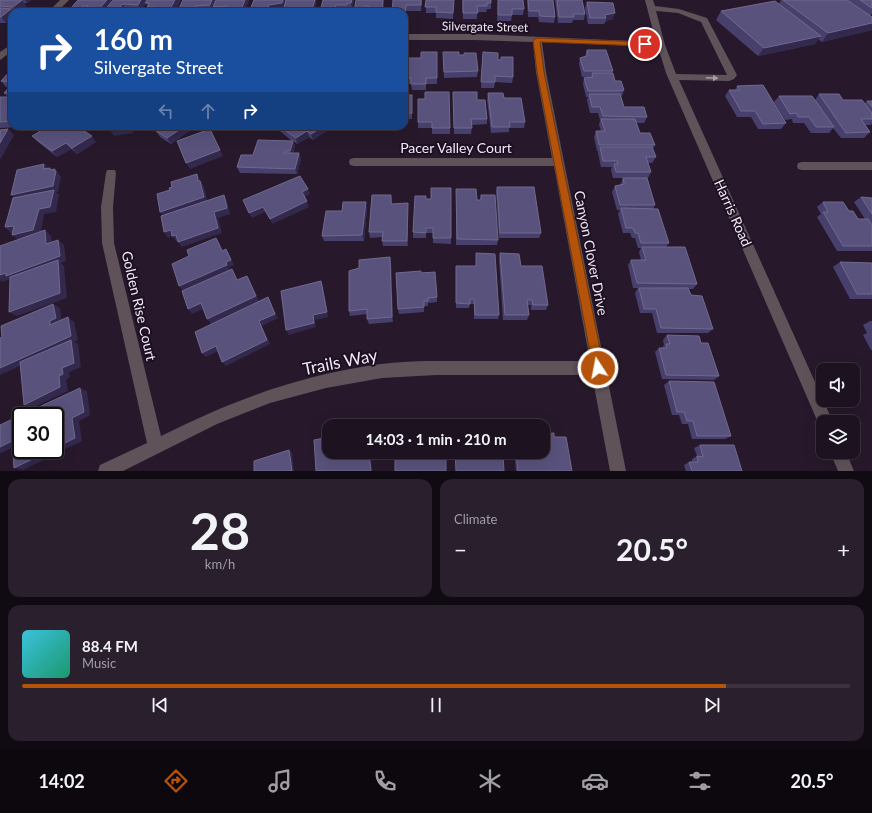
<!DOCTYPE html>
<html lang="en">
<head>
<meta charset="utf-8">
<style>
  :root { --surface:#1d1320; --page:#2a202d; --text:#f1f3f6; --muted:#a09ea5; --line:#3b323e; --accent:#b45309 }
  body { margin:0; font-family:Lato,sans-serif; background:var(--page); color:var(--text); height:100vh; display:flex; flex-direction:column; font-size:15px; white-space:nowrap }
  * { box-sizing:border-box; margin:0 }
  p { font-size:13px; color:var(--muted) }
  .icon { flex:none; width:22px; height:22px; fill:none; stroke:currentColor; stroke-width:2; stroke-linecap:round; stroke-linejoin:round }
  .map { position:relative; height:471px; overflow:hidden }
  .drawer { display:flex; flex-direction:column; gap:8px; padding:8px; background:#100a12; flex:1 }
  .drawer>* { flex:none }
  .top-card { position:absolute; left:8px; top:8px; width:400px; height:122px; border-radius:12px; box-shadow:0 4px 16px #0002,0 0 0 1px var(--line); background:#1a4fa0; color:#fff; overflow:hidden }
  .fabs { position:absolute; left:816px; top:363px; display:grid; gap:8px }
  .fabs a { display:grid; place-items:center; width:44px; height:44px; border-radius:8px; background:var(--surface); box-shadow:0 4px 16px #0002,0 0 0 1px var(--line); font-size:20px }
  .speed { position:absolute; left:12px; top:407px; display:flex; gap:8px; font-size:20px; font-weight:700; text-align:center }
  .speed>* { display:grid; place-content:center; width:52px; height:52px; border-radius:50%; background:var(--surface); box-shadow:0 4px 16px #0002,0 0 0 1px var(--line); line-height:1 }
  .speed .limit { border:2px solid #111; border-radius:6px; background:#fff; color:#111 }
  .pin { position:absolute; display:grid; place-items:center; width:34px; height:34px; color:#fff; margin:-17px; border:2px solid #fff; border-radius:50%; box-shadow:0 1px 4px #0007 }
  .me { position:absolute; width:44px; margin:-22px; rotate:349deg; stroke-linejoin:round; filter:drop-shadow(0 0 3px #0008) }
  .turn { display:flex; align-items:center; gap:14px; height:84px; padding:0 20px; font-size:18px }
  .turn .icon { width:52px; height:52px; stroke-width:2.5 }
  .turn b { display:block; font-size:28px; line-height:34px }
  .lanes { display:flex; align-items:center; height:38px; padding:0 20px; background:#0003; justify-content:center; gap:20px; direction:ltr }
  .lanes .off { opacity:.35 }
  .big { font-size:30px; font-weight:700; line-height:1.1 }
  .drawer .widget { flex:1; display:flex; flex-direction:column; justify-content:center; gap:6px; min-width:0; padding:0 14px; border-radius:12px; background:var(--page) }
  .drawer .dial { align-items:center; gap:0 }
  .dial b { font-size:52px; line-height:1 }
  .song { display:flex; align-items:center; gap:12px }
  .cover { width:48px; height:48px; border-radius:6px; background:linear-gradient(135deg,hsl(190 70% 55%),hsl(160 70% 35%)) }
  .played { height:4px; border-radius:2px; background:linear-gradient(90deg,var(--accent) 85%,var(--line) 85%) }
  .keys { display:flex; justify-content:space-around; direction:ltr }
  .heat { display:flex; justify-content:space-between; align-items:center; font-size:22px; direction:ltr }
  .drawer .tiles { flex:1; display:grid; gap:8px; grid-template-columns:1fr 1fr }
  .widget:last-child { grid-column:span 2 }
  .trip { position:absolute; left:322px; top:419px; width:228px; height:40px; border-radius:12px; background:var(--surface); box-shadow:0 4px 16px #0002,0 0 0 1px var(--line); font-weight:700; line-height:40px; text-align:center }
  .tabs { display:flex; height:64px; justify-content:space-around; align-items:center; background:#0c080d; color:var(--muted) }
  .tabs .icon { width:28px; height:28px }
  .tabs .on { color:var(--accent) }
  .tabs b { font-size:18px; color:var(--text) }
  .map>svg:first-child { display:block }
</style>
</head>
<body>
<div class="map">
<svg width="872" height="471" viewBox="0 0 872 471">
  <rect width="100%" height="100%" fill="#27192b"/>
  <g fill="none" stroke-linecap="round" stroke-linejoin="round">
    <g fill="#5f5359" fill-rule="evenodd">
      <path d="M60,0H69L57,12H48Z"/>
      <path d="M645,0H653L655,6L679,9L707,18L737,75L734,79L729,81L679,80L833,422H823V429L820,427L666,73L658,47L542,42L546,72L626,471H610L592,375H436L382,378L326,388L270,403L217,424L123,471H98L100,465L147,443L102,243L101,207L106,173L107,170H115L116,173L113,207L114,243L161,436C233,400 300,375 381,364C411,360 442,361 472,361C511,361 550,361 590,361L554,166H354L350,165L349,162L350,159L354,158H552L536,72L533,42L475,40H404V34H475L656,42ZM656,11L678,13L701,22L727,75L676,74L665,45Z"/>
      <path d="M12,44V51L0,60V52Z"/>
      <path d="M802,162H872V170H802L798,169L797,166L798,163Z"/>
      <path d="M830,452H846L854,471H838Z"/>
    </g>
  </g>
  <g fill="#47406d">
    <path d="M0,0H31L27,3H24L26,6L19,12H12L6,23H0Z"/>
    <path d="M78,0H181L174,12H150L146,3L141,11L126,10L125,12H74L71,8Z"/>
    <path d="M183,0H249L244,12H215L214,8L212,11L197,12Z"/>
    <path d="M254,0H316V3L314,12H283V9L270,11V12H249Z"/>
    <path d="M323,0H354L352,9H348V11L320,12Z"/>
    <path d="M356,0H384L383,12H354Z"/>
    <path d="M393,0H422L421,11H406V18H404V12Z"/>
    <path d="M426,0H454L453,19L436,18V13H426Z"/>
    <path d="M462,0H491V9H487L486,12H477V19H463Z"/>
    <path d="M498,0H523L524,9L523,15H512L511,21H497Z"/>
    <path d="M527,0H553L555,17L554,23L539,22L538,17H528Z"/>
    <path d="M555,0H582L585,14L584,20H573L572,23H558Z"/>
    <path d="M781,0H872V14L870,15L872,17V30L822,42L818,39L815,44L758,56L716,20L721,11L779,4Z"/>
    <path d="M587,2L613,19L606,21L604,24H588L585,8Z"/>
    <path d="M587,50L613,71L612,73L615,81L624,90L622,96H621L624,107L647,117L644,123H636L640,133L655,145L653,149L656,157L652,163H648L651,172L648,178H613L611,170L612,167H601L598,153V151H597L594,137L596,131H601L599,125L600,120L598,113H590L587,100L588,97H586L583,84L584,78L591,77H582L579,64L580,58L585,56Z"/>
    <path d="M437,52V84H426V90H412L411,84H404V65Z"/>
    <path d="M443,52L459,55H464V53L478,71L477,77L444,78Z"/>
    <path d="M483,52L498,60H501V57L513,77L512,83L495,82L494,88H481Z"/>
    <path d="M12,71V126H21L20,127L0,128V97H8L4,93L9,87H6L1,81Z"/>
    <path d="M737,86L786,123L781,129H758L751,117H737L725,96L729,90H735Z"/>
    <path d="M453,92L477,100L487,119V124L472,125L471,134H454Z"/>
    <path d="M488,93L504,98L525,122L524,128H509V132L491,133L487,99Z"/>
    <path d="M819,94L843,100L864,104L867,101H872V123L871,125H865L870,132L864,138H841L833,128L829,133H811L804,123H793L792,119L785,120L774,102L779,96L815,100Z"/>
    <rect x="404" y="95" width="8" height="24"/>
    <path d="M418,99L450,128V134H432V128H418Z"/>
    <path d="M154,126H196L171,144L160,137L156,131L158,129L155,128Z"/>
    <path d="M275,126H327L328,130L313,140L309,137L297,144L293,141L295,146L293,153H299L301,159L297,174L240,173L237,167L253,155L292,141L275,127Z"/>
    <path d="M32,136L96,142L77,154L71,149L57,157L38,142Z"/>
    <path d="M623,178L655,205L653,209L669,243L666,247L697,284L693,289H688L691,295L713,329L708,333H657L652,313H640L635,293L638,288H633L628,265L631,260H641L639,252L641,248H638L635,238H632L630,233H623L618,214L620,210H617L612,192L615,186L620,185Z"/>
    <path d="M497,187L541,233L539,238H499L496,192Z"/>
    <path d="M456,189L477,200H480L481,195L498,240L497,245H456Z"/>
    <path d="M391,195L392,204L408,209V246H383L382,241L383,237L370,238L369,232Z"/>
    <path d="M861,197L872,198V251H837L817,217L821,214L817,207L823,202L849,211L858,219H865L854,202Z"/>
    <path d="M426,199L451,238V244L433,243V233H426V238H413V232Z"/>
    <path d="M367,208L364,241H324L322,236L342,211Z"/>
    <path d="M476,253L499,315L498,319H474V304H470L469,308H456V266H476Z"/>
    <path d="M500,253L521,266L548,305L546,310H531V305H528L529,315L527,320H503L499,259Z"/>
    <path d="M391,262L393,322L369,324L367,319V314L350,316L349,311Z"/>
    <path d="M840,262L872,263V299H850L833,267Z"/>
    <path d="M421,273L437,297V302L428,303V306H424V312L399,314L398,309Z"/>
    <path d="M870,321H872V350H871L863,335L867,333L863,325Z"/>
    <path d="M667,335L701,343L719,376L714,380L662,379L655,352L659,348H662L664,345L663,340Z"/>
    <path d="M669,381L731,436L725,439H692L688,424H682L679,415H672L664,385Z"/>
    <path d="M554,437L572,471H516L514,452H543Z"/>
    <path d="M700,445L742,471H686L684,465L689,462H692V459L697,456L694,448Z"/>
  </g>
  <g fill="#32294d">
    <path d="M22,0L26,6L19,12H17L13,7Z"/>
    <path d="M25,0H31L27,3Z"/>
    <path d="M107,0H115L104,11L105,12H99L98,10Z"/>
    <path d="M141,0H148L141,11L138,5Z"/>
    <path d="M175,0H181L174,12H169Z"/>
    <path d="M212,0H217L213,7L214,8L212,11L210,5Z"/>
    <path d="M245,0H249L244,12H240Z"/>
    <path d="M283,0H286L283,9L270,11V12H266L269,5Z"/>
    <path d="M315,0H316V3L314,12H311Z"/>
    <path d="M352,0H354L352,9L351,3Z"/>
    <path d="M383,0H384L383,12H382Z"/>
    <path d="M123,4L126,10L125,12H118L117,11Z"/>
    <path d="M336,5V12H334Z"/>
    <path d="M83,6L86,10H85L86,12H84L81,8Z"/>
    <path d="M195,6L197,12H192Z"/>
    <path d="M11,9L13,12H12V18L6,23L1,17Z"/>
    <path d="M615,13L613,19L606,21V18L605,15Z"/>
    <path d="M872,23V30L822,42L828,33Z"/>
    <path d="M821,36L815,44L758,56L764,48Z"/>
    <path d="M129,126H136H134L133,133L114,136L110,130Z"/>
    <path d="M185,126H196L171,144L167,138Z"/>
    <path d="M324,126H327L328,130L313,140L311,134Z"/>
    <path d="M8,129L14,135L0,160V143Z"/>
    <path d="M210,129L223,156L190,169L186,163Z"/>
    <path d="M307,131L309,137L297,144L296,138Z"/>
    <path d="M92,136L96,142L77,154L72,148Z"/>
    <path d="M293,141L295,146L292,157L290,151Z"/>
    <path d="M66,143L71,149L57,157L52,151Z"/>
    <path d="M299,153L301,159L297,174L295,169Z"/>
    <path d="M44,164L50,170L43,169Z"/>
    <path d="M50,168L55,173L54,171L55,169L61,177L58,192H56L59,195L56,212L44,214L40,236L19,240L12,235L39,209L18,200L11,195L50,170Z"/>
    <path d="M197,174L204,187L208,203L164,217L160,212L198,181Z"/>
    <path d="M308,189L310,194L304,197L302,192Z"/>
    <path d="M224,195L227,201L230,214L218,218L222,233L182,247L178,242L214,212Z"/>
    <path d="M307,201L309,207L272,224L270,219Z"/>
    <path d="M366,202L367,208L364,241L362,235Z"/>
    <path d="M408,203V246L407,241Z"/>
    <path d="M263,207L265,212L252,218L249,213Z"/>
    <path d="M14,226L21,231L11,233L5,227Z"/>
    <path d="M45,230L51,236L53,249L46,244Z"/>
    <path d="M171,230L176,235L180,240L176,241L172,236L168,238L164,232Z"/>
    <path d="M216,238L220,243L225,256L222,251Z"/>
    <path d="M58,240L64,245L66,261L61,263L64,266L67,298L17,316L9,312L10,279L2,282L0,280V275Z"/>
    <path d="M226,249L229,254L234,265L229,267L230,270L184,291L179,286L226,262Z"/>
    <path d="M390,257L391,262L393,322L392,317Z"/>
    <path d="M232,269L235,274L240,285L237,280Z"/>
    <path d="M247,276L250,281L259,301L211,324L207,319Z"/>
    <path d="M321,281L323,286L328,317L315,320L316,327L289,335L286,330L313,315Z"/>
    <path d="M268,297L270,302L278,318L262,326L270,344L226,366L222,362L259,321Z"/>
    <path d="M201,303L205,308L192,314L188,309Z"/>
    <path d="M53,304L60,308L62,323L50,325V321Z"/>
    <path d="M68,317L74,322L78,340L74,342L78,344L81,367L69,372L70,377L66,380L68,391L32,408L24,405L59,376L62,368L71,343L0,375V368Z"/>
    <path d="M216,346L220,350L206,357L202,353Z"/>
    <path d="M80,388L87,391L90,415L79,421L82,441L23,470L14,468L51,450H55V448L72,418Z"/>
    <path d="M12,441L21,444L1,453H0V447Z"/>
    <path d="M289,450L292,453L294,471H292Z"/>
    <path d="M369,452H370L372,471H371Z"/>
  </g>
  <g fill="#59527c" stroke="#71698e">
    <path d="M0,0H22L13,7L0,6Z"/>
    <path d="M78,0H107L98,10H85L88,6H83L81,8H71Z"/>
    <path d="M113,0H141L138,5L123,4L117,11H104Z"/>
    <path d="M147,0H175L168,12H151L154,7H147L150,3H145Z"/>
    <path d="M183,0H212L210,5L195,6L192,12H177Z"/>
    <path d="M216,0H245L240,12H226L228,6L213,7Z"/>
    <path d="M254,0H283L282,3L269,5L266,12H249Z"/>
    <path d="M286,0H315L311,12H297L298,8H294L293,12H283Z"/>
    <path d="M323,0H352L351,3H347V5H336L334,12H320Z"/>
    <path d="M356,0H383L382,12H368L369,6H365L364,11H354Z"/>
    <path d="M393,0H421V5H406L405,13L392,12Z"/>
    <path d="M426,0H454L453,13L436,12V7H425Z"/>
    <path d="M463,0H491V3H487V6H477L478,13H463Z"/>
    <path d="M498,0H523L524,9H512V15H498Z"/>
    <path d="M528,0H553L555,17L540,16L539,11H529Z"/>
    <path d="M557,0H582L585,14H573L574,17H559Z"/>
    <path d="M783,0H847L872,17V23L828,33Z"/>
    <path d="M860,0H872V8Z"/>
    <path d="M775,1L821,36L764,48L721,11Z"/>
    <path d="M587,2L613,3L615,13L605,15L606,18H590Z"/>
    <path d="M0,8L11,9L1,17H0Z"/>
    <path d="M587,50H606L613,71H584L580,58L587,56Z"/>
    <path d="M421,52H437V78H426V84H411V78H404V58H421Z"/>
    <path d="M443,52H459V55H464V53H476L478,71L444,72Z"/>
    <path d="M483,52L498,53V60H501V57H513V77L495,76V82H481Z"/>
    <path d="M11,70L12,71V82L1,81Z"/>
    <path d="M592,73H613L615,81H621L624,90L619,91H588L584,78L593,77Z"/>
    <path d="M12,84V93H4Z"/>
    <path d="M763,85L786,123L763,124L755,111H741L729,90H740L737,86Z"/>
    <path d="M425,92H449L450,128H432V122H418V99H425Z"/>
    <path d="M453,92H477V100H485L487,119H471L472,128H454Z"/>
    <path d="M488,93H503L504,98H521L525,122H509L510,127H492Z"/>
    <path d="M589,94H620L624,107H644L647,117L603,116L600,107H592Z"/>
    <path d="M819,94H839L843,100H862L872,113V119H861L870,132L846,133Z"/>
    <rect x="404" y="95" width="8" height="18"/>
    <path d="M779,96H812L834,127H816L809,117H798L796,113L790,114Z"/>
    <path d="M0,97H12V121L0,122Z"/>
    <path d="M867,101H872V107Z"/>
    <path d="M601,119H635L640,133H650L655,145H599L596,131H605Z"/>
    <path d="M49,126H77L92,136L72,148L66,143L52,151L32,136Z"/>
    <path d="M111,126H129V127L110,130Z"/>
    <path d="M158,126H185L167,138L156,131L161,128Z"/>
    <path d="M279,126H324L311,134L307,131L296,138Z"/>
    <path d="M8,129L0,143V130Z"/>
    <path d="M210,129L220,150L186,163L177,141Z"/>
    <path d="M258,140L293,141L290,151H285L284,153H299L295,169L237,167L241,155H253Z"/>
    <path d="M600,147H652L656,157H646L651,172H616L614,164H618L617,161H603Z"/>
    <path d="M44,164L43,169L50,168V170L55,169L54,171H56L53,186L11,195L17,170Z"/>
    <path d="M197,174L198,181H200L204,197L160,212L157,194L170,190L169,188L172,187L171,182Z"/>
    <path d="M300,176L308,189L302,192L307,201L270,219L263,207L249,213L243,200Z"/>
    <path d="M623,178H647L655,205H620L615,186L624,184Z"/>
    <path d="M497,187H534L541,233H500Z"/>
    <path d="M431,188H451V238H433V228H426V233L413,232L415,196H426V199H431Z"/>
    <path d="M456,189H476L477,200H481V195H495L498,240L457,239Z"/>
    <path d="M54,190L50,207L39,209L33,230L12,235L14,226L5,227L13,198Z"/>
    <path d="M224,195L227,208L214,212L218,228L178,242L176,235L172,236L171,230L164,232L161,216Z"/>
    <path d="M372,195H391V204L408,203L407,241H382L383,232H369Z"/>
    <path d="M861,197L872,198V214Z"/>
    <path d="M343,202H366L362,235L322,236L326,211H342Z"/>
    <path d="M823,202H843L849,211H853L858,219H868L872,225V246H843L823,212H828Z"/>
    <path d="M621,208L658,209L669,243H641L638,233H635L633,228H626Z"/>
    <path d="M45,230L46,244L58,240L60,256L6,276V273L0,275V246Z"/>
    <path d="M216,238L222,251L226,249L231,260L226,262L227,265L179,286L172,264L189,256L187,250Z"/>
    <path d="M642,247H685L697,284L637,283L631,260H646Z"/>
    <path d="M476,253L495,254L499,315H475L474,299H470V304L456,303V266H476Z"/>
    <path d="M500,253L519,254L521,266H542L548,305H533L532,300H527L529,315H505Z"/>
    <path d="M390,257L392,317L367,319V309L349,311V271L359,268V260Z"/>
    <path d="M58,260L60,293L9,312L10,277Z"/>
    <path d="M840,262L872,263V294H857Z"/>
    <path d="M232,269L237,280L247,276L256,296L207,319L201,303L188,309L182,291Z"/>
    <path d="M421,271V273L435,272L437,297L428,298V301H424V307L398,309L396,273Z"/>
    <path d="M321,281L327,312L313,315L314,323L286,330L281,291Z"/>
    <path d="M639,288H688L691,295L702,296L713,329L661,328L656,309H644Z"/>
    <path d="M268,297L275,314L259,321L267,340L222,362L216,346L202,353L195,332Z"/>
    <path d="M53,304L56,318L50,321V325L68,317L71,336L0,368V338L2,337L1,326Z"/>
    <path d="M667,335L699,336L701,343H708L719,376L666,375L659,348H667L666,344H670Z"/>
    <path d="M71,340L74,363L62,368L63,374L59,376L60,387L24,405L20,362Z"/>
    <path d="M669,381L714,382L731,436H697L693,421H687L684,412H677Z"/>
    <path d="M80,388L84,412L72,418L75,438L55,448V416H21V450H51L14,468L12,441L0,447V425Z"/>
    <path d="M513,423H541L542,426H513Z"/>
    <rect x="418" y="424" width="27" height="2"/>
    <path d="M484,424V426H455V425Z"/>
    <path d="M554,433V437H566L572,471H518L516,452H543V434Z"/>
    <path d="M329,437V452H369L371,471H316L314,440Z"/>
    <path d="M700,445H734L742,471H692L689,462H698L697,456L703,457Z"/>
    <path d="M289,450L292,471H254V461Z"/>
    <rect x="395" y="452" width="51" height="19"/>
    <path d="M455,452H503L504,471H456Z"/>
  </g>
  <defs><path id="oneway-solid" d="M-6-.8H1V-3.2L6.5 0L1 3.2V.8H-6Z"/></defs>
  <use fill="#a89ea6" href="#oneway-solid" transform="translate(712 78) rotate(2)"/>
  <path fill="#b45309" stroke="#753606" d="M537,38L645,42L648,44L645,46L540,42L544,72L604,368L602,372L598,373L594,372L593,368L537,72L533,40Z"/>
  <g text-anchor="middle" stroke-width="4" stroke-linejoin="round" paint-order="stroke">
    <g font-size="12" fill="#f1e8f4" stroke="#1d1022">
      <text transform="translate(485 27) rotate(1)" y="4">Silvergate Street</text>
    </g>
    <g font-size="14" fill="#f1e8f4" stroke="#1d1022">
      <text x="456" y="153">Pacer Valley Court</text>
      <text transform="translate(733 213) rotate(66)" y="5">Harris Road</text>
      <text transform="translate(591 253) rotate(79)" y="5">Canyon Clover Drive</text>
      <text transform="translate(139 306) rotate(77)" y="5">Golden Rise Court</text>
    </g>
    <g font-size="17" fill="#f1e8f4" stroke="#1d1022">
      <text transform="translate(340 362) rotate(-11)" y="6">Trails Way</text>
    </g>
  </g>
</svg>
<div class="fabs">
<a><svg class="icon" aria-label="sound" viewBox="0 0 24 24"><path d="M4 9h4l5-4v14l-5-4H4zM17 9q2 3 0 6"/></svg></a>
<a><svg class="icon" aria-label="layers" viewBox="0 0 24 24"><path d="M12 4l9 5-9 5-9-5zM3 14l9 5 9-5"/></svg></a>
</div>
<div class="speed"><div class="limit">30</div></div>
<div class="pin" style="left:645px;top:44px;background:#d93025"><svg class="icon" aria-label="arrive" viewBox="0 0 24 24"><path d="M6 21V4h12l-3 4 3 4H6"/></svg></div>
<svg class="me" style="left:598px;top:368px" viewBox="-20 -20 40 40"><circle r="17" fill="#b45309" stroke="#fff" stroke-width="3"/><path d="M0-11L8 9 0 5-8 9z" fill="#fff"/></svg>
<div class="trip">14:03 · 1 min · 210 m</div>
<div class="top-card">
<div class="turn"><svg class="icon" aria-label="right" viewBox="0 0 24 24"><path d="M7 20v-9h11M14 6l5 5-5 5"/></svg><div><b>160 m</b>Silvergate Street</div></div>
<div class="lanes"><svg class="icon off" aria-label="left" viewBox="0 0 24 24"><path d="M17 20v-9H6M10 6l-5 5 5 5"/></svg><svg class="icon off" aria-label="ahead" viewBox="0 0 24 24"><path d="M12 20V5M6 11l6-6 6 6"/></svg><svg class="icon" aria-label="right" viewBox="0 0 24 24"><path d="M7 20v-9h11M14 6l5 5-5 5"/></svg></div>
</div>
</div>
<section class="drawer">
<div class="tiles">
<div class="widget dial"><b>28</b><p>km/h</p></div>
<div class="widget"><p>Climate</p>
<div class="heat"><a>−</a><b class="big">20.5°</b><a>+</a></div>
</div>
<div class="widget">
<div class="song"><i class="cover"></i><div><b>88.4 FM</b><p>Music</p></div></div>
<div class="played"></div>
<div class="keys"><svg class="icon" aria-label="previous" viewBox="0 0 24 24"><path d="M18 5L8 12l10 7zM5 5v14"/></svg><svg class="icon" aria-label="pause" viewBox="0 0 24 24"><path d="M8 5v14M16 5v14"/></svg><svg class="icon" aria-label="next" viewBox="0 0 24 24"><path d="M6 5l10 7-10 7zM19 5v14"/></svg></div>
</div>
</div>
</section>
<nav class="tabs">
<b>14:02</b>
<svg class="icon on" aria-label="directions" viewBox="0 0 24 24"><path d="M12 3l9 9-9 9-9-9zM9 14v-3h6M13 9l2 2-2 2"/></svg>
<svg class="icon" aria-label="music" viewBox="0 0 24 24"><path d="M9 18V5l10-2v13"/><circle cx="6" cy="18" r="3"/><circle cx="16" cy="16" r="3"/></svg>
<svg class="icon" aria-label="phone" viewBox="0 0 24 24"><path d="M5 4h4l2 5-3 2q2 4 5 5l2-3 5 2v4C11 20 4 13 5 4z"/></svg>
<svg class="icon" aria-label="climate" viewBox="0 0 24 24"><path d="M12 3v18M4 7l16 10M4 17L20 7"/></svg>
<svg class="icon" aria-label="car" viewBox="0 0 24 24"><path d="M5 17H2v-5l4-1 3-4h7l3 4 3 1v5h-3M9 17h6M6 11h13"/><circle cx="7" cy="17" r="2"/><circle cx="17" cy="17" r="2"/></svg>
<svg class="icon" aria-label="filters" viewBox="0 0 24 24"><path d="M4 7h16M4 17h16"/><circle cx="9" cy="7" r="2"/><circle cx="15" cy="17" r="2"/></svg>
<b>20.5°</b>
</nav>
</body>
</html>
